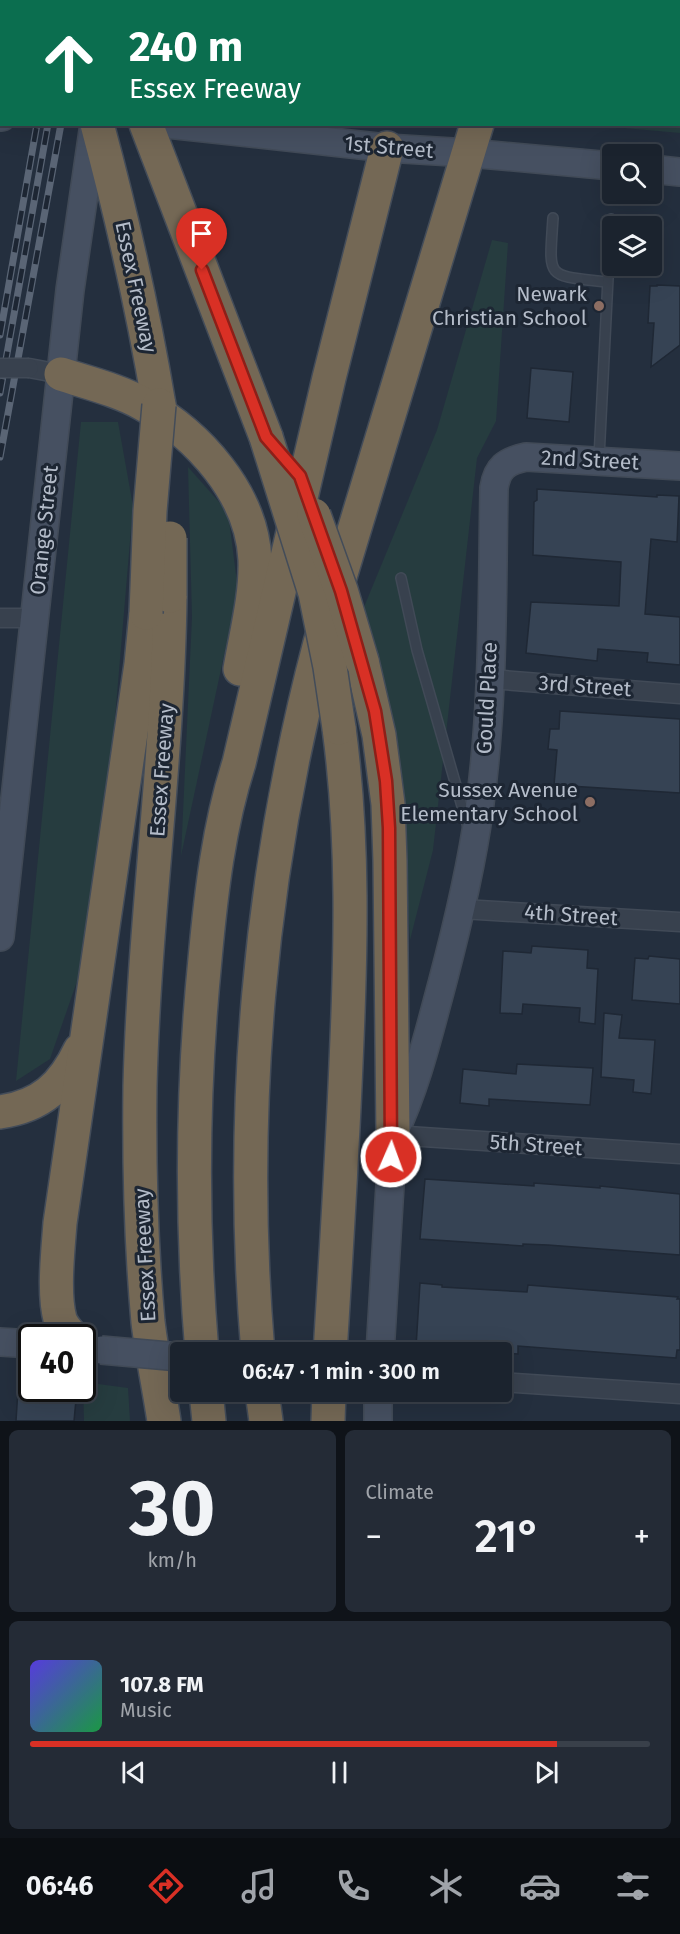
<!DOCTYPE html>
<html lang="en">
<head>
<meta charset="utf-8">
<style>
  :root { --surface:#1b232e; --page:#242b36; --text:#f1f3f6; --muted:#a0a4aa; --line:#39404a; --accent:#d93025 }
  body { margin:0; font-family:"Fira Sans",sans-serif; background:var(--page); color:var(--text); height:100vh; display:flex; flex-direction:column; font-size:22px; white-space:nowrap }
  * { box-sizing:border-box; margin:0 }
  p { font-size:20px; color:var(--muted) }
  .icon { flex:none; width:33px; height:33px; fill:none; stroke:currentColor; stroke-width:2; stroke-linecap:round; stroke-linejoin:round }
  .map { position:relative; height:1421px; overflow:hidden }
  .details { display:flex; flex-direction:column; gap:9px; padding:9px; background:#0f1319; flex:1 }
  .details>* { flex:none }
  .hud { position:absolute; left:0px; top:0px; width:681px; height:126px; box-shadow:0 6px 24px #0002,0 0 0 2px var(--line); background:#0b6e4f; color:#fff; overflow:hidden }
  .buttons { position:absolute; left:602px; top:144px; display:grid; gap:12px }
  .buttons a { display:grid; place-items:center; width:60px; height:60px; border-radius:6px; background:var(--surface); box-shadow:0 6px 24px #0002,0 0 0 2px var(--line); font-size:30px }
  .speed { position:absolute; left:18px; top:1324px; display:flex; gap:12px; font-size:30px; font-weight:700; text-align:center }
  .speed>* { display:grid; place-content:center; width:78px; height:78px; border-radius:50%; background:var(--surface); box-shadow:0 6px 24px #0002,0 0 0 2px var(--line); line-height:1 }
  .speed .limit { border:3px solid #111; border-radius:9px; background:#fff; color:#111 }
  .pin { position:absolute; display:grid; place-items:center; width:51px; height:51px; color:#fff; margin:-62px -26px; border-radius:50% 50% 50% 0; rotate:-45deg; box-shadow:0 0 6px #0007 }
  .pin .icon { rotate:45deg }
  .me { position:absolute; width:66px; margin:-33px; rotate:2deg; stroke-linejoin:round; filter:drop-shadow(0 0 4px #0008) }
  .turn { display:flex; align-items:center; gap:21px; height:126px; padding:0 30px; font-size:27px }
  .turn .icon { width:78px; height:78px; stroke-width:2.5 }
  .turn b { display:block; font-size:42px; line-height:51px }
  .big { font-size:45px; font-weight:600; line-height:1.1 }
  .details .widget { flex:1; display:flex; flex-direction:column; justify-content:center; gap:9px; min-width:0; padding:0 21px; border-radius:9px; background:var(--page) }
  .details .dial { align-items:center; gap:0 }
  .dial b { font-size:78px; line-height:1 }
  .song { display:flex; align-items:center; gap:18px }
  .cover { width:72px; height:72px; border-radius:9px; background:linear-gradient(135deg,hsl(250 70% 55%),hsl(140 70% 35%)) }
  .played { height:6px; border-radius:3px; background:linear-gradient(90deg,var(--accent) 85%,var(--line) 85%) }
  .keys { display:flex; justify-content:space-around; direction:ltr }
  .heat { display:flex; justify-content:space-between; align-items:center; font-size:33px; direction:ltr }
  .details .tiles { flex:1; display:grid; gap:9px; grid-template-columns:1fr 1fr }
  .widget:last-child { grid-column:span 2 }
  .trip { position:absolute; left:170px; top:1342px; width:342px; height:60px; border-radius:6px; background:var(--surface); box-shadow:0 6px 24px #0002,0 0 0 2px var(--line); font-weight:600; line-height:60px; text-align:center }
  .dock { display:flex; height:96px; justify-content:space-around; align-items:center; background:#0b0e12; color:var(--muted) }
  .dock .icon { width:42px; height:42px }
  .dock .active { color:var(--accent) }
  .dock b { font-size:27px; color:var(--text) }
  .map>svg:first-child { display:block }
</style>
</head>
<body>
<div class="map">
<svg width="680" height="1421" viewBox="0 0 680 1421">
  <rect width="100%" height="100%" fill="#242f3e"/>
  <g fill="#263c3f">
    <path d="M614,0H680V133L590,125L680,124V2L609,1Z"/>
    <path d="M492,240L508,243L496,421L477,458L433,850L410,940L398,744L364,607L437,430Z"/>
    <path d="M81,422H118L133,506L114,730L81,970L50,1059L16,1081Z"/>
    <path d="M188,467L228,512L238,590L181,856L192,617Z"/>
    <path d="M83,1382L128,1388L130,1421H84Z"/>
  </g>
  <g fill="#364354" stroke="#1f2835" stroke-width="1.5">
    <path d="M657,285L680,286V345L651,367L654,323H648L650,286H657Z"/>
    <path d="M531,368L573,372L569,422L527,418Z"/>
    <path d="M537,489L657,497V495L679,496L677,542L651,539L645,614L680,617V665L647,662L648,653L598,649L597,661L526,653L531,602L619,606L621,562L533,555L534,502L537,500Z"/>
    <path d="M560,711L680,719V793L554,785L557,750L548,749L550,729H559Z"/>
    <path d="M532,946L588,950L587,968L598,969L595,1024L579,1022L580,1008L523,1004L522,1014L500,1013L503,951L531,953Z"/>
    <path d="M649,956L680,959V1004L632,1000L635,958L648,959Z"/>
    <path d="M604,1013L622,1015L619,1038L655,1040L651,1094L633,1092L634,1080L601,1077Z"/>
    <path d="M517,1064L593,1068L590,1105L489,1099V1106L460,1103L463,1069L516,1074Z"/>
    <path d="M425,1179L534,1186V1183L600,1188V1186L680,1194V1255L548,1245L523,1244V1246L420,1239Z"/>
    <path d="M420,1283L442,1285V1287L527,1292L528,1285L678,1297L677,1299H680V1350H677L676,1358L518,1346V1354L416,1347Z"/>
    <path d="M18,1389H77L74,1421H16Z"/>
  </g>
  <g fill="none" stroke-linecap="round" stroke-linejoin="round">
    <defs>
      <g id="lane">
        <path d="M454,2V0"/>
        <path d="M553,218C549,280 545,275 607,282"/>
        <path d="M599,458L611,219"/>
        <path d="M401,578L417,650L468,827"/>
      </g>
      <g id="street">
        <path d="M29,368L61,374"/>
        <path d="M0,618H34"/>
        <path d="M490,679L680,694"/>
        <path d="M462,909L680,922"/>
        <path d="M393,1135L680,1154"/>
        <path d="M501,1382L680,1394"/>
      </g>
      <g id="secondary">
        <path d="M0,117H2"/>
        <path d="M167,124L387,148L469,153L612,166"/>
        <path d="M651,169L680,172"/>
        <path d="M0,937L70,290L94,124"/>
        <path d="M0,1342L32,1344"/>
        <path d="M380,1353L393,1135C416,1087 428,1036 442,984C457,927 471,870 479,811C494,704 492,596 494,488C497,468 506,461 526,457L680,466"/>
        <path d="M378,1421V1392"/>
      </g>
      <g id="highway">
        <path d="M62,0L63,2"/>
        <path d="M103,0L104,2"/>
        <path d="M552,2L554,0"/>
        <path d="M97,124C122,217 143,310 159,405"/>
        <path d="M146,124L266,437"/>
        <path d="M61,374C88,383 118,390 143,404C199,435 252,494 255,560C256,597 246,633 240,669"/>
        <path d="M362,661L379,735L388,804L390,861L393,1135"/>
        <path d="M0,1112C41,1106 63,1086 80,1050"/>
        <path d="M73,1338C68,1332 62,1326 60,1319C53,1293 58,1250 60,1223L141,664L146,613"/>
        <path d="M202,1353C191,1222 192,1090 205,959C211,893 219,825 239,763L329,378L387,148"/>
        <path d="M258,1353C238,1115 259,874 320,643L477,124"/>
        <path d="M330,1353C336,1256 342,1160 346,1063C351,951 354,840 339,728"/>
        <path d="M206,1392L209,1421"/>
        <path d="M262,1392L266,1421"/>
        <path d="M164,1421C159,1388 152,1355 148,1322C141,1244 139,1165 140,1086C144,922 168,760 170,596"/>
        <path d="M328,1421L329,1392"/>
      </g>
    </defs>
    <use href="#lane" stroke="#414a57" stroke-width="12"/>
    <use href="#street" stroke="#414a57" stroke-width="21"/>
    <use href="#secondary" stroke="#414a57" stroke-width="30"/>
    <use href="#highway" stroke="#434c59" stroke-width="36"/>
    <use href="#lane" stroke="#38414e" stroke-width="9"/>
    <use href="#street" stroke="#38414e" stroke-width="18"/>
    <use href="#secondary" stroke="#465061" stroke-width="27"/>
    <use href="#highway" stroke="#746855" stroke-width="33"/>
    <defs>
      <g id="rail">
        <path d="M58,2L59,0"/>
        <path d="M69,2V0"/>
        <path d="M82,2V0"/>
        <path d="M0,335L37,124"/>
        <path d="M0,393L48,124"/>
        <path d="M0,457L61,124"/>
      </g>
    </defs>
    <use href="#rail" stroke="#5a6575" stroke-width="7"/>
    <use href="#rail" stroke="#1d2633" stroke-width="4.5" stroke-dasharray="14" stroke-linecap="butt"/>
    <defs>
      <path id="street-bridge" d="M0,368H29"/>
      <path id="secondary-bridge" d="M101,1350L180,1357"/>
      <g id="highway-bridge">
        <path d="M266,437L315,593L330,667L339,728"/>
        <path d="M314,515L341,590L362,661"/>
        <path d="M170,538V596"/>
        <path d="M146,613L150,511L159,405"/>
      </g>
    </defs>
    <use href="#street-bridge" stroke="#414a57" stroke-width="21" stroke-linecap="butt"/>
    <use href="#secondary-bridge" stroke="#414a57" stroke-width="30" stroke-linecap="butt"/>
    <use href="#highway-bridge" stroke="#434c59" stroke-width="36" stroke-linecap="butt"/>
    <use href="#street-bridge" stroke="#38414e" stroke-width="18"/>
    <use href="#secondary-bridge" stroke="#465061" stroke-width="27"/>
    <use href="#highway-bridge" stroke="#746855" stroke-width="33"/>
  </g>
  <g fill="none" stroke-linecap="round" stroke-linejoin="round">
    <defs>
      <path id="route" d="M202,270L266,437L300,476L341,591L375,711L386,781L389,828L391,1157"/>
    </defs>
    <use href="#route" stroke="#8d1f18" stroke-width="15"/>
    <use href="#route" stroke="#d93025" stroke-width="10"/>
  </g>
  <g fill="#8d6e63" stroke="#1d2633" stroke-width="2">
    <circle cx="599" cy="306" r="6"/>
    <circle cx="590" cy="802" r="6"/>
  </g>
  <g text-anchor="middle" stroke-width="6" stroke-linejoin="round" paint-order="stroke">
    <g font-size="21" fill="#b4bcc9" stroke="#1d2633">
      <text transform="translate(389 147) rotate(5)" y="7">1st Street</text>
      <text transform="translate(136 287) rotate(78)" y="7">Essex Freeway</text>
      <text transform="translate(590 460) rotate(3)" y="7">2nd Street</text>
      <text transform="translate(44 530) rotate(-84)" y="7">Orange Street</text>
      <text transform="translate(585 686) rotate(4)" y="7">3rd Street</text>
      <text transform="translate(487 698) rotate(-87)" y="7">Gould Place</text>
      <text transform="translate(162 770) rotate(-86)" y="7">Essex Freeway</text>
      <text transform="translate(571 915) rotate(4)" y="7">4th Street</text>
      <text transform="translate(536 1145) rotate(4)" y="7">5th Street</text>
      <text transform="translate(145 1255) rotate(-93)" y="7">Essex Freeway</text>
    </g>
    <g font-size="21" fill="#b4bcc9" stroke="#1d2633" text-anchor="end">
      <text x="587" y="301">Newark<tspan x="587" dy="24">Christian School</tspan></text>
      <text x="578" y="797">Sussex Avenue<tspan x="578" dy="24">Elementary School</tspan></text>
    </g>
  </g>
</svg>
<div class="buttons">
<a><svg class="icon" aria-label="search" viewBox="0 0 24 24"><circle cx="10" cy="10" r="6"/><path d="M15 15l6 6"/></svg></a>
<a><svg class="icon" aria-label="layers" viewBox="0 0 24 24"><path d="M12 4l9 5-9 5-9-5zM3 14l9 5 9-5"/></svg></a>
</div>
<div class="speed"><div class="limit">40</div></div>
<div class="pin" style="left:202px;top:270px;background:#d93025"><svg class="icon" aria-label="arrive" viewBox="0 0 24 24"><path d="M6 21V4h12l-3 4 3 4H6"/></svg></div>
<svg class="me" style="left:391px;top:1157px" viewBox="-20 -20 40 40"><circle r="17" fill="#d93025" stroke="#fff" stroke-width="3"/><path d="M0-11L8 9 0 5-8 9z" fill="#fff"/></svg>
<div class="trip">06:47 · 1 min · 300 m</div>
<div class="hud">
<div class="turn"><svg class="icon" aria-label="ahead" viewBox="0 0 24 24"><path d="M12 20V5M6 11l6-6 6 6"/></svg><div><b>240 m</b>Essex Freeway</div></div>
</div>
</div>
<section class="details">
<div class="tiles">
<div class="widget dial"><b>30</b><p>km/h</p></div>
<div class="widget"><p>Climate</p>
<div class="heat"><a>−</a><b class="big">21°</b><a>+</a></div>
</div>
<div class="widget">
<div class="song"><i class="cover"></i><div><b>107.8 FM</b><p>Music</p></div></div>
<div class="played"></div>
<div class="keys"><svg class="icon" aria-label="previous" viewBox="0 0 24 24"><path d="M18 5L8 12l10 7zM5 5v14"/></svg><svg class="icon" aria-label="pause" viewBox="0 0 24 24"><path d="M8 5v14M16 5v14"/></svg><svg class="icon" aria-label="next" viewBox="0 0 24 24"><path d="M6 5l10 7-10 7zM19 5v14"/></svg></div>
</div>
</div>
</section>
<nav class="dock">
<b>06:46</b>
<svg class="icon active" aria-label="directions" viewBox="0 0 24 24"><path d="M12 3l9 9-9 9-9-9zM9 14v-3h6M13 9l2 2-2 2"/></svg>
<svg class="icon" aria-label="music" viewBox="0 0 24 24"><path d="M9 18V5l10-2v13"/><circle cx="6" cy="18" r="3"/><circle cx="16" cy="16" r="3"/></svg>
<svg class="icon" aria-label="phone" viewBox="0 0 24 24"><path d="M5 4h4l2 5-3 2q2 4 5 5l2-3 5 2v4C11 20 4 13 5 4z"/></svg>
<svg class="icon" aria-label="climate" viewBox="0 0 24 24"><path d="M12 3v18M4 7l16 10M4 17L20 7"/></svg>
<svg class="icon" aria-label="car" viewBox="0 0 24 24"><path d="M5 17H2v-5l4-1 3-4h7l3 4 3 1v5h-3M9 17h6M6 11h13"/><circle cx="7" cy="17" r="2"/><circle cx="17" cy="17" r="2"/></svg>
<svg class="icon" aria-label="filters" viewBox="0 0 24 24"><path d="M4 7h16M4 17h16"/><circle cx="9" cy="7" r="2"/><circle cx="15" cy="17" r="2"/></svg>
</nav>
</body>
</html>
